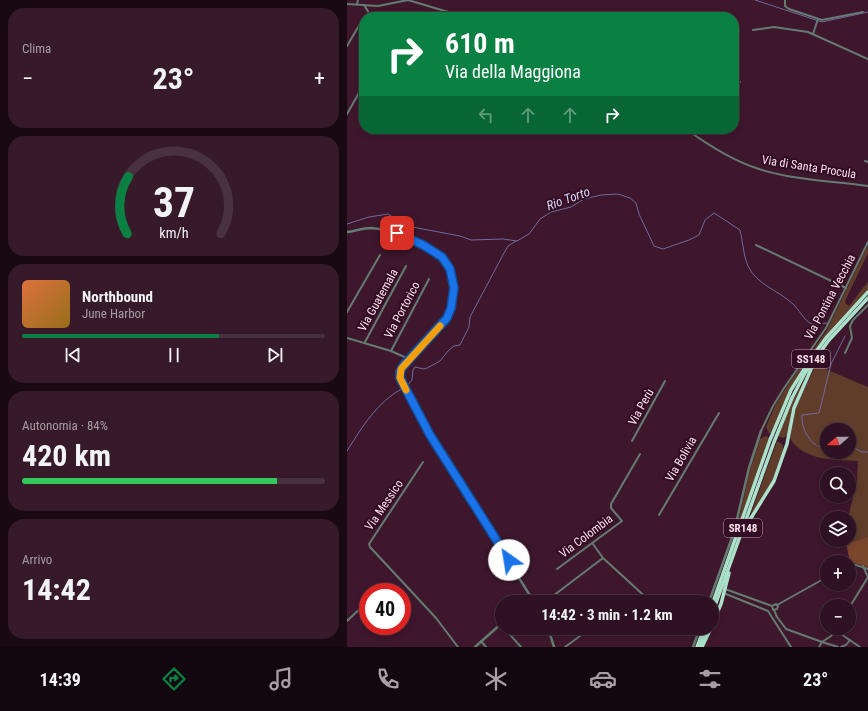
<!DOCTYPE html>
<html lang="it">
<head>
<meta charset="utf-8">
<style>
  :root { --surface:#2e1122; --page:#361a2a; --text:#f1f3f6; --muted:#a79da5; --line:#493140; --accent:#0b8043 }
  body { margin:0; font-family:"Roboto Condensed",sans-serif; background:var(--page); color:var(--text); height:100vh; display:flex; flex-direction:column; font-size:15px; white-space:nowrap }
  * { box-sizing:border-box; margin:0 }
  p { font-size:13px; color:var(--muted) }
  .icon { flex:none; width:22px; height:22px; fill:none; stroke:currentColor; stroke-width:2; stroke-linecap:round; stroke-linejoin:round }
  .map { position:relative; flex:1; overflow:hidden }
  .side { display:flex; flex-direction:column; gap:8px; padding:8px; background:#190913; width:347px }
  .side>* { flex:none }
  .guide { position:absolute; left:12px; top:12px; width:380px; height:122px; border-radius:16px; box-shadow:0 2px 6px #0003,0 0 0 1px var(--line); background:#0b8043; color:#fff; overflow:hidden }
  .needle { width:26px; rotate:250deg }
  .fabs { position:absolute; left:473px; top:423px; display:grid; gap:8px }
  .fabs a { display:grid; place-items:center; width:36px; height:36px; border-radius:50%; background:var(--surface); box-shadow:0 2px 6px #0003,0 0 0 1px var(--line); font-size:20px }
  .speed { position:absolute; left:12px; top:583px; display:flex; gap:8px; font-size:20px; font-weight:700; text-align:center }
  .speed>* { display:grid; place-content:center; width:52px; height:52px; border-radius:50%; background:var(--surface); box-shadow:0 2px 6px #0003,0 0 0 1px var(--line); line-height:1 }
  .speed .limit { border:6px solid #d22; background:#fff; color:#111 }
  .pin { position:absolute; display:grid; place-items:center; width:34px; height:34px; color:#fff; margin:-17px; border-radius:8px; box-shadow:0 2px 6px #0006 }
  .me { position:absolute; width:44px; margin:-22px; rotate:328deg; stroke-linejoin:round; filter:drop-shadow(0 0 3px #0008) }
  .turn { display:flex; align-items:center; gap:14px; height:84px; padding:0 20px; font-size:18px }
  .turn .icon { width:52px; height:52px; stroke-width:2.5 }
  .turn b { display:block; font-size:28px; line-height:34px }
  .lanes { display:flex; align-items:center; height:38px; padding:0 20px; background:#0003; justify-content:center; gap:20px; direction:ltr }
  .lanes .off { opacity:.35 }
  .big { font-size:30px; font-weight:700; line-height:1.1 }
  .side .tile { flex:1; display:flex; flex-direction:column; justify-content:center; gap:6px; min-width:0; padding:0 14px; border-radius:16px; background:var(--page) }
  .side .dial { align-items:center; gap:0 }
  .dial svg { height:104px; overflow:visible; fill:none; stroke:var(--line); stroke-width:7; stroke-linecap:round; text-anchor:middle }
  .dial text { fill:var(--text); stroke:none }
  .song { display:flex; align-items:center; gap:12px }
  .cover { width:48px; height:48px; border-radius:6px; background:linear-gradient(135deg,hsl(20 70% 55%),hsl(40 70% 35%)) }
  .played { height:4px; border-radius:2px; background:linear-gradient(90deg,var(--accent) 65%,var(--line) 65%) }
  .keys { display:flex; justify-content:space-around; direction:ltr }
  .heat { display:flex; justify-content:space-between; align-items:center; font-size:22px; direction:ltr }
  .charge { height:6px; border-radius:3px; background:linear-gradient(90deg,#34c759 84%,var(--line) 0) }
  .trip { position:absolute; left:148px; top:595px; width:224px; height:40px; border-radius:20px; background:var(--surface); box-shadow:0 2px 6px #0003,0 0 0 1px var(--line); font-weight:700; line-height:40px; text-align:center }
  .tabs { display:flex; height:64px; justify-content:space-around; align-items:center; background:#12070e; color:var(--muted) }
  .tabs .icon { width:28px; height:28px }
  .tabs .active { color:var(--accent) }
  .tabs b { font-size:18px; color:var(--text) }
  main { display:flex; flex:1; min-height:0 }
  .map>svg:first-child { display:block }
</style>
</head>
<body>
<main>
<section class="side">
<div class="tile"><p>Clima</p>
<div class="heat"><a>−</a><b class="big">23°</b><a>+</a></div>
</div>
<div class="tile dial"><svg viewBox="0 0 100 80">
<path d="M14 69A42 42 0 1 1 86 69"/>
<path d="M14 69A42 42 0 0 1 15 25" stroke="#0b8043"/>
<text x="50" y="56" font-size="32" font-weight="700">37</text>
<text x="50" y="72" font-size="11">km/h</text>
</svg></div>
<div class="tile">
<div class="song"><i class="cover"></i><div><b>Northbound</b><p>June Harbor</p></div></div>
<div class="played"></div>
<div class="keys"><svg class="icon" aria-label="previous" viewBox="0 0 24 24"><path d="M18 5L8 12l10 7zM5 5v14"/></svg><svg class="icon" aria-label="pause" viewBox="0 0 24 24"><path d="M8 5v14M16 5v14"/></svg><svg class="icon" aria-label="next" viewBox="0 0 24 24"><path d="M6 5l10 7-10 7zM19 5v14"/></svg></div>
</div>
<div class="tile"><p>Autonomia · 84%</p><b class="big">420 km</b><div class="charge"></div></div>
<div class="tile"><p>Arrivo</p><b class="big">14:42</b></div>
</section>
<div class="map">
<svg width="521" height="647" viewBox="0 0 521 647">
  <rect width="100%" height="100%" fill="#3e172d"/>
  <g fill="#603d2b" fill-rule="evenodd">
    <path d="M521,245V253L498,301L499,304L502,306L504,304L515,289L521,282V291L502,311L450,379L424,433H422L419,427L428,406L442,383L479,332Z"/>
    <path d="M469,365L521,387V568L503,561L498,540H502V518H501L510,481L511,461C488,460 456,461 443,438L449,407ZM480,430H502V452H480Z"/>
    <path d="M456,382L457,383L444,413L441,435L436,438L431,436L444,404Z"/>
    <path d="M419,436L423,438L389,532L403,470L413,439Z"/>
    <path d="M430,441L436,445V452L424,484L404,514Z"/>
  </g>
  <path fill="#7b472c" d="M521,537V567L517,565L505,563L502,558L500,542H507Z"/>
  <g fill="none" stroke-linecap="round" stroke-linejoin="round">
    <g stroke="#6f6a9e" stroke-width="1">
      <path d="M408,0L475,22L521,12"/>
      <path d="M0,224L22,217L41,214L60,226L113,236L124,240L156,239L170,241L182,234L193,219L204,212L224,207L237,199L254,195L271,194L283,198L289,203L292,214L307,246L316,249L342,240L352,235L358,220L367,213L393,230C396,242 396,254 401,266C410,285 431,290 446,304C451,308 458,322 465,324C469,325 476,323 480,323"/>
      <path d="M59,387L65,380L66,370L68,367L77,369L80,368L93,361L101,351L107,346L113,345L122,327L123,317L157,253L161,246L169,241"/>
      <path d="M469,445C460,439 454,426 455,415L472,413L484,364L498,336"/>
      <path d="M502,445L515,452H521"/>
      <path d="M471,446H480"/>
      <path d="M0,451C15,427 30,402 56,388"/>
    </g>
    <g stroke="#647b71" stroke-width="2">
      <path d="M438,0V6L442,9L475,20L516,12"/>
      <path d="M0,4L31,6L61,0L118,17"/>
      <path d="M10,4L11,0"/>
      <path d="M17,5L22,13L27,17"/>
      <path d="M41,17H47"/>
      <path d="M406,30L427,27L461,32L521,59"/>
      <path d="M466,34L471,19"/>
      <path d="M0,46L17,17"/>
      <path d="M387,78L393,82"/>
      <path d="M0,114L17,84"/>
      <path d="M339,129C361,145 386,161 412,169C446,180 486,181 521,186"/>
      <path d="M518,161L521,162"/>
      <path d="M409,245L499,288"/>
      <path d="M0,312L33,255"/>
      <path d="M0,338L44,351L62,359"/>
      <path d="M18,342L59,266"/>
      <path d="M44,351L82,279"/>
      <path d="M498,353L505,338L503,326L506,320L521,305"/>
      <path d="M414,431L426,406L437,388L479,328L521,242"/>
      <path d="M285,441L318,381"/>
      <path d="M76,462L22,544L23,547L89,618L111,647"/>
      <path d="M312,515L372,413"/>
      <path d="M246,544L256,558L304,602"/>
      <path d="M502,565H509L521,569"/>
      <path d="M516,566L521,577"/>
      <path d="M210,569L275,521L264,508V504L293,454"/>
      <path d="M378,589L425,606L429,604L431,606L430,609L426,610L425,606"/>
      <path d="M379,594L421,611L444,647"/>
      <path d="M198,602L256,558"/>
      <path d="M430,605L480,577"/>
      <path d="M502,608L521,577"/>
      <path d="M427,610L430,617L439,629L475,642L484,636L490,628"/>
      <path d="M0,621L19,603"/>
      <path d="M157,628L174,647"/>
      <path d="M488,630L513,647"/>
      <path d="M134,641L139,647"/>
      <path d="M218,647L244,628"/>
      <path d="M472,647L475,642L491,647"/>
      <path d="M494,647L499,645L503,640"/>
    </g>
    <g stroke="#647b71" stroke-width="2.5">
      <path d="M0,232C8,231 16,228 24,228C44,229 86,245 99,261C105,269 107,280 107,290C107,302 104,313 97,322L56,366L53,372V378L83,435L187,602"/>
      <path d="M179,602L185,597"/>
      <path d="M362,602L387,532L402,468L414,431"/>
      <path d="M201,628L207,647"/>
      <path d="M128,647L155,623"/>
      <path d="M346,647L353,628"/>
    </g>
    <g stroke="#abe1ca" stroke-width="3.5">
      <path d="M399,526L427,481L440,444L447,408L465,367"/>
      <path d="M365,605L423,440L444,390L463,360L479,338L521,292"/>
      <path d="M365,614L427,442L445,398L458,373L482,340L521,298"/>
      <path d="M365,625L374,604L382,573"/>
      <path d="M350,647L357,628"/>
      <path d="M353,647L360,628"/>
      <path d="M355,647L364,628"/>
    </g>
  </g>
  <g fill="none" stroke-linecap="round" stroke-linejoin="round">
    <defs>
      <path id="route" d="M50,233L76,245L95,257L103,269L107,288L104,308L100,318L56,366L53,372V378L83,435L162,560"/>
    </defs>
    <use href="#route" stroke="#114b97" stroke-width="10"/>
    <use href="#route" stroke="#1a73e8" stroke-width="7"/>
    <path stroke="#f59e0b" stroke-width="7" d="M59,390L53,378L54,369L93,326"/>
  </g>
  <g text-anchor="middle" stroke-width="4" stroke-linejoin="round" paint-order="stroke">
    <g fill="#330d23" stroke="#bea0b0" stroke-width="1">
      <rect x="445" y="350" width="38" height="18" rx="3"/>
      <rect x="377" y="519" width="38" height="18" rx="3"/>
    </g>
    <g font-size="11" font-weight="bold" fill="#fadfec">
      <text x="464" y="363">SS148</text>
      <text x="396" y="532">SR148</text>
    </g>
    <g font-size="12" fill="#fadfec" stroke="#330d23">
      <text transform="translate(462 167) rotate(9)" y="4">Via di Santa Procula</text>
      <text transform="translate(483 297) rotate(-62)" y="4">Via Pontina Vecchia</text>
      <text transform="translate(31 300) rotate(-61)" y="4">Via Guatemala</text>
      <text transform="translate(55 310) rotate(-62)" y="4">Via Portorico</text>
      <text transform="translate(294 407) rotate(-61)" y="4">Via Perù</text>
      <text transform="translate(334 459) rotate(-60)" y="4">Via Bolivia</text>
      <text transform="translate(37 505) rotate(-56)" y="4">Via Messico</text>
      <text transform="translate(239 536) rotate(-37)" y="4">Via Colombia</text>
    </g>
    <g font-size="13" font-style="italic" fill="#d9d7f8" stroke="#330d23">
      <text transform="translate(221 198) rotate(-20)" y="5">Rio Torto</text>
    </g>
  </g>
</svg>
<div class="fabs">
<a><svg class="needle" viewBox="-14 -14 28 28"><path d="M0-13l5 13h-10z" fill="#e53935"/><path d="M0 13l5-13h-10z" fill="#a79da5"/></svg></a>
<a><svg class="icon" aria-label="search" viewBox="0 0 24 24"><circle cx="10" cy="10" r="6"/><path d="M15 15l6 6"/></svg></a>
<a><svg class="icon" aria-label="layers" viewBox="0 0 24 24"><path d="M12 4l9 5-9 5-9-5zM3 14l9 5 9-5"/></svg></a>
<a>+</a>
<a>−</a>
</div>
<div class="speed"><div class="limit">40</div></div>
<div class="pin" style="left:50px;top:233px;background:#d93025"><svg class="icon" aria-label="arrive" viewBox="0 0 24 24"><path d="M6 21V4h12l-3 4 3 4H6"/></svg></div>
<svg class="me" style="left:162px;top:560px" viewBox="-20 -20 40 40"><circle r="19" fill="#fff"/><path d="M0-13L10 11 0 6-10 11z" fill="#1a73e8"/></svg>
<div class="trip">14:42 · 3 min · 1.2 km</div>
<div class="guide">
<div class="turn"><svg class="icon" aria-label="right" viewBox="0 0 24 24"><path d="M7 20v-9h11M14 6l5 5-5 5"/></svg><div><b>610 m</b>Via della Maggiona</div></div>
<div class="lanes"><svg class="icon off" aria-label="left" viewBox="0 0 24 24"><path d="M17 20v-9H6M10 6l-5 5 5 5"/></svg><svg class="icon off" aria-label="ahead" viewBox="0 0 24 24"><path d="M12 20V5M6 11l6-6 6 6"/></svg><svg class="icon off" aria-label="ahead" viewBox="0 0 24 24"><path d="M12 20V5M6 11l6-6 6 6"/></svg><svg class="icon" aria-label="right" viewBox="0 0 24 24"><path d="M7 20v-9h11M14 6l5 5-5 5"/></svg></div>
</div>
</div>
</main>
<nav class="tabs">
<b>14:39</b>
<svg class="icon active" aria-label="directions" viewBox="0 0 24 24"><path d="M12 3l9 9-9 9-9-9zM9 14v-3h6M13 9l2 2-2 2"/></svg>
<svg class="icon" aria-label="music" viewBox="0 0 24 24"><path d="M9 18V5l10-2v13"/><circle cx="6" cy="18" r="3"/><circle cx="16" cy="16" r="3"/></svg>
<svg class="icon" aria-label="phone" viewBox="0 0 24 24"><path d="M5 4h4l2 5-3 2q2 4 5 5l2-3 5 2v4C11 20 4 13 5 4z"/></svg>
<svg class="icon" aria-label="climate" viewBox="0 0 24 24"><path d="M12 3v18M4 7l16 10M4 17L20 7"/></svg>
<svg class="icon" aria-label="car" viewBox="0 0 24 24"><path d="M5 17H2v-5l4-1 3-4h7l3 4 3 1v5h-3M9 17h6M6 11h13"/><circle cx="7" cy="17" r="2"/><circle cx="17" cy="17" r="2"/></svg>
<svg class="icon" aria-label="filters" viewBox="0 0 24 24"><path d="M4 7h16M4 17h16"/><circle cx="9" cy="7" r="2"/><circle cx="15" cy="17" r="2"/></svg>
<b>23°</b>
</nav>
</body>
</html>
